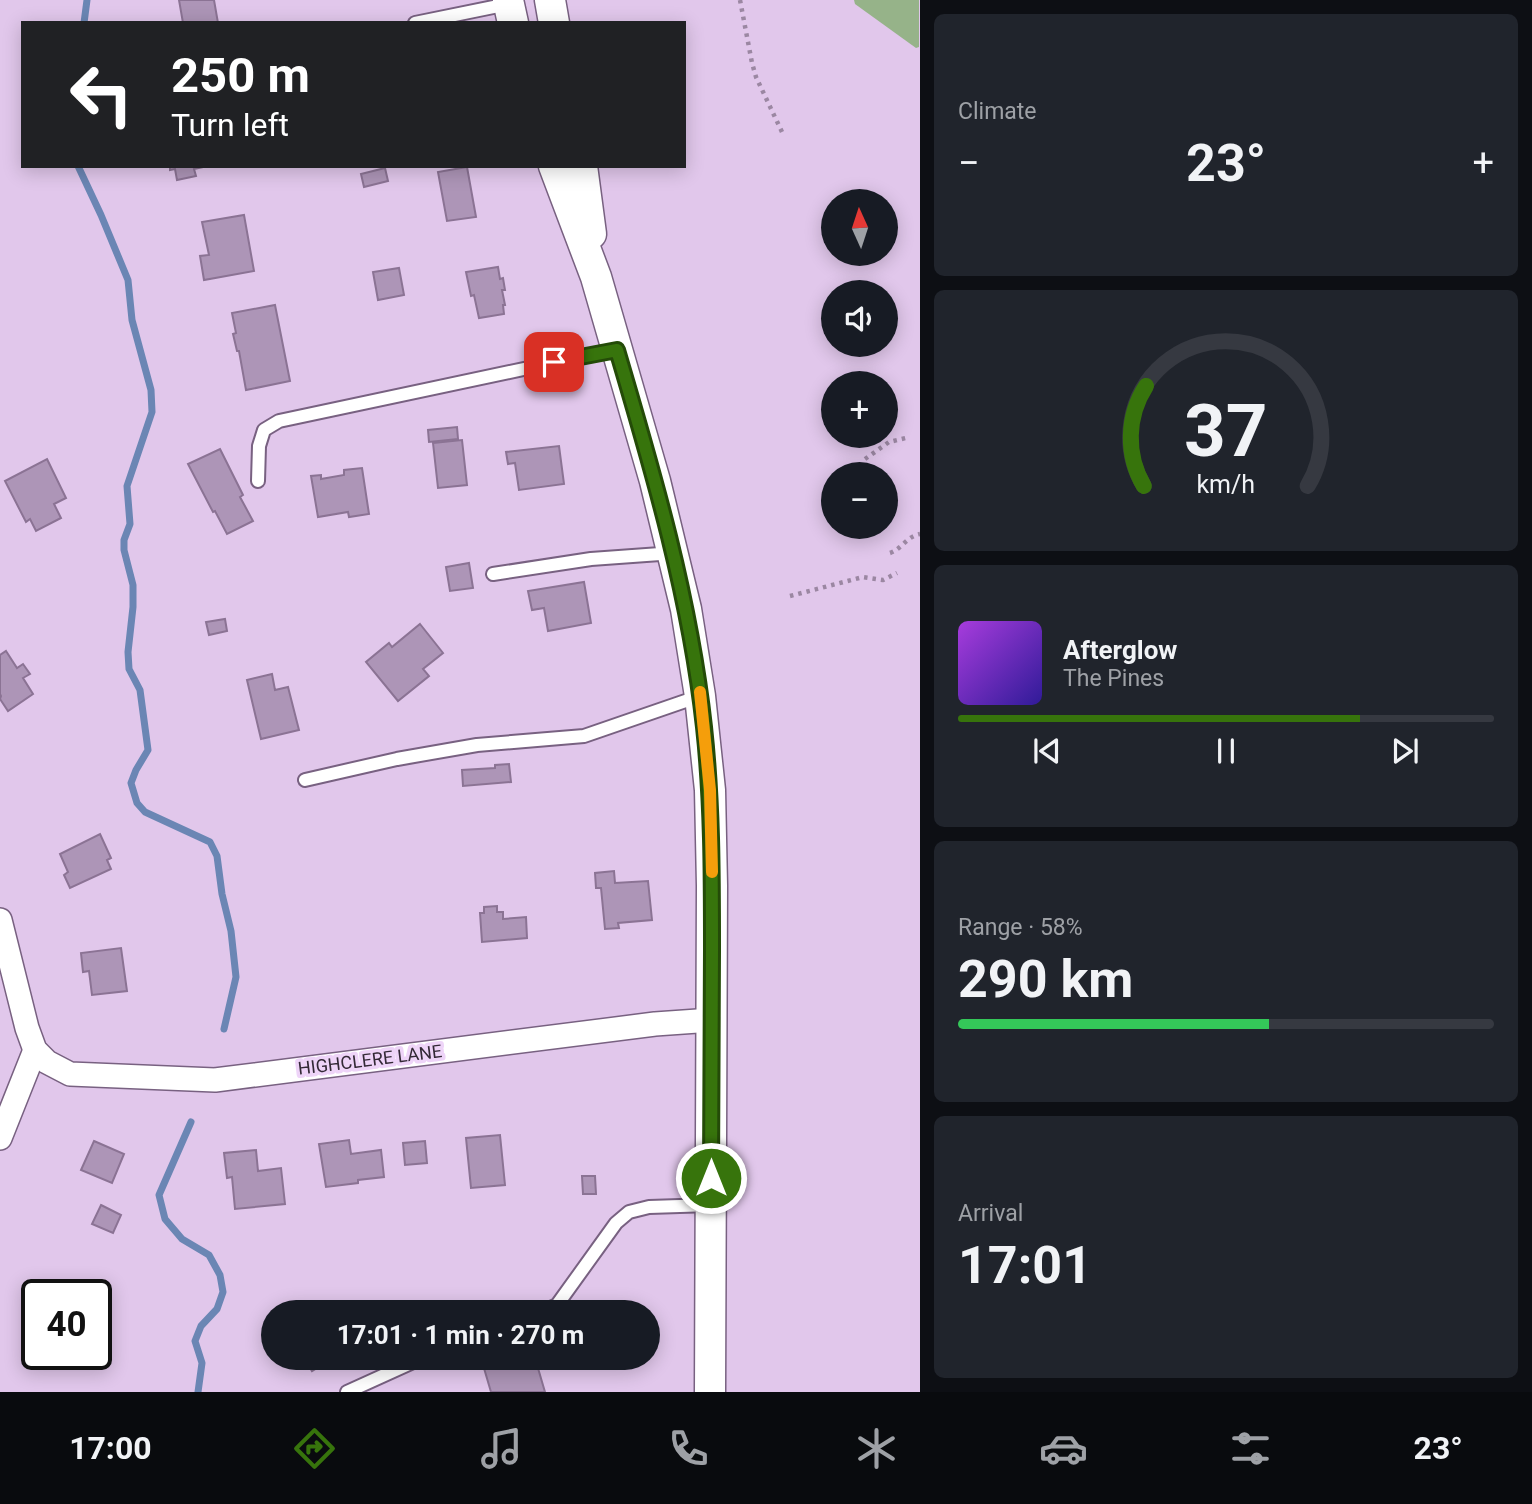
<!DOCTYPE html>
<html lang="en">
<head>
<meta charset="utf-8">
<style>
  :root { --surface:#171b24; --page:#20242c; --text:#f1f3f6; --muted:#9ea1a6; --line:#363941; --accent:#37740c }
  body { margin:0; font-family:Roboto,sans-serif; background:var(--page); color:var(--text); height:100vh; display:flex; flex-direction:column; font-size:26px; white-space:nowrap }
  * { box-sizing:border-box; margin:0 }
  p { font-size:23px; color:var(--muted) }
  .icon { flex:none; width:38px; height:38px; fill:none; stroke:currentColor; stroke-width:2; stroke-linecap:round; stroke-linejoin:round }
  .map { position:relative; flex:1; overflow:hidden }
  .side { display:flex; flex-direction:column; gap:14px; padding:14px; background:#0d0f14; width:612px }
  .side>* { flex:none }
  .top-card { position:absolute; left:21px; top:21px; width:665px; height:147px; border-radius:0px; box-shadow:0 4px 18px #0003; background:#202124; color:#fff; overflow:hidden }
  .needle { width:46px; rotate:357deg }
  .buttons { position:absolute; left:821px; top:189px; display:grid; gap:14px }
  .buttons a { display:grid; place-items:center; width:77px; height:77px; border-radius:50%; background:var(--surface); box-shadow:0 4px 18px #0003; font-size:35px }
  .speed { position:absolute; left:21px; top:1279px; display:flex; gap:14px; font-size:35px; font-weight:700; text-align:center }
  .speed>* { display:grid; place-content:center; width:91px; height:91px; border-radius:50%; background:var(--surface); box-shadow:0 4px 18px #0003; line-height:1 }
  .speed .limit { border:4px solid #111; border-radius:10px; background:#fff; color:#111 }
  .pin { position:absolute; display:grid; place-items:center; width:60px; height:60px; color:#fff; margin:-30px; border-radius:14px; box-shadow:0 4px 10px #0006 }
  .me { position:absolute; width:77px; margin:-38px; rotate:0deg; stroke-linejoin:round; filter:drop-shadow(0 0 5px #0008) }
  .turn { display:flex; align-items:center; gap:24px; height:147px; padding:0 35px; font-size:32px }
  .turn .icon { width:91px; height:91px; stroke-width:2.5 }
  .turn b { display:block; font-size:49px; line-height:60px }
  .big { font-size:52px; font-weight:700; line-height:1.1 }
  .side .widget { flex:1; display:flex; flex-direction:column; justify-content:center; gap:10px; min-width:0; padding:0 24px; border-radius:10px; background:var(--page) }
  .side .dial { align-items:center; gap:0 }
  .dial svg { height:182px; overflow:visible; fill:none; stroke:var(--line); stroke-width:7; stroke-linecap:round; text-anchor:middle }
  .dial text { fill:var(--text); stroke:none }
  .song { display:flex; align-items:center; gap:21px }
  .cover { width:84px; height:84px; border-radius:10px; background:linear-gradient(135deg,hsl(280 70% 55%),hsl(250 70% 35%)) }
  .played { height:7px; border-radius:4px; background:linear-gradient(90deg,var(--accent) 75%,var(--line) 75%) }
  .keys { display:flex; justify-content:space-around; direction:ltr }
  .heat { display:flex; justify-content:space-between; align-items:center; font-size:38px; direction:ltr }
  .charge { height:10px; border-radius:5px; background:linear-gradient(90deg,#34c759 58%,var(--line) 0) }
  .trip { position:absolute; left:261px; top:1300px; width:399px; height:70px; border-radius:35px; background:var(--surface); box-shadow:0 4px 18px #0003; font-weight:700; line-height:70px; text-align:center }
  .tabs { display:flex; height:112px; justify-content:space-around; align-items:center; background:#090b0e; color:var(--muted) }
  .tabs .icon { width:49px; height:49px }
  .tabs .current { color:var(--accent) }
  .tabs b { font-size:32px; color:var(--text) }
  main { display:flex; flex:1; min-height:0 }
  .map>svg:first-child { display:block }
</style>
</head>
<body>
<main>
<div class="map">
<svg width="920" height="1392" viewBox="0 0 920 1392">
  <rect width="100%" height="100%" fill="#e1c7eb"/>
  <path fill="#96b389" d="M854,0H919V47L916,48L855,4Z"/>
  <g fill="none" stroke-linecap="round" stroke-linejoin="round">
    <g stroke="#6b86b4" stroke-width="7">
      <path d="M84,23L87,0"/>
      <path d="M78,166L101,215L128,280L132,320L151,390L152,412L127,486L130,524L124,540V550L133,585V607L128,652L129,669L140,690L148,750L136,770L131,783L137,803L145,812L210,842L217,856L222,894L231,931L236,977L224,1029"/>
      <path d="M191,1122L159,1195L165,1219L182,1239L209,1255L220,1275L223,1292L217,1309L201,1326L195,1341L202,1363L198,1392"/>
    </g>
  </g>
  <g fill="#ad95b7" stroke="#8b7394" stroke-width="2">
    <path d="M179,0H214L218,23H183Z"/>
    <path d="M170,166H208L194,169L196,176L177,180L175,169L170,170Z"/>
    <path d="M467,167L476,217L447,221L438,172Z"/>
    <path d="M385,168L388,181L364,187L361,174Z"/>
    <path d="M244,215L254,271L204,280L200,256L209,255L202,222Z"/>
    <path d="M498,267L500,279L503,278L505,290H502L505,305H503L504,314L479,318L474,295L471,296L466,272Z"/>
    <path d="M399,268L404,295L378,300L373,272Z"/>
    <path d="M275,305L290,381L246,390L239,351H237L233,334L236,333L232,313Z"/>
    <path d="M457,427L458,439L429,442L428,430Z"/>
    <path d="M462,440L467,485L438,488L433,443Z"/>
    <path d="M559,446L564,484L519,490L515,463L508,464L506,452Z"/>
    <path d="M220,449L243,495L240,497L253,521L227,534L215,511L213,512L188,464Z"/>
    <path d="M47,459L66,498L54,504L61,518L36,531L30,519L26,522L5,481Z"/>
    <path d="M362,468L369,514L349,517L348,512L318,517L311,476L321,475V479L344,475V470Z"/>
    <path d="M469,563L473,588L450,591L446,567Z"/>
    <path d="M584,582L591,623L548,631L544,608L532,610L528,591Z"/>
    <path d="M225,619L227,631L209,635L206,622Z"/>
    <path d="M420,624L443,653L423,669L429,676L398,701L366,662L389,643L392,647Z"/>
    <path d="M6,651L17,668L23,664L30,674L23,678L33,694L8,711L0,699L1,696L0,694V655Z"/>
    <path d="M272,674L275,690L288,687L299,730L261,739L247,680Z"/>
    <path d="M509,764L511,782L463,786L462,770L495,768V765Z"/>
    <path d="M100,834L111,858L107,860L111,869L70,888L64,875L68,872L60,854Z"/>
    <path d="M614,871L615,883L648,881L652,920L618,923L619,928L605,929L601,888H596L595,873Z"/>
    <path d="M497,906V912H503V919L526,917L527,938L482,942L480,913H484V907Z"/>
    <path d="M121,948L127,991L92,995L89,971L83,972L81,953Z"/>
    <path d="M500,1135L505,1185L471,1188L466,1138Z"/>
    <path d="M349,1140L351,1154L381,1150L384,1177L358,1180V1183L326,1187L319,1144Z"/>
    <path d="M94,1141L124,1154L112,1183L81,1170Z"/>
    <path d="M425,1141L427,1163L405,1165L403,1143Z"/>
    <path d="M256,1150L258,1171L281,1168L285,1204L235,1209L232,1177L227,1178L224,1153Z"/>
    <path d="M582,1176H595L596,1194H583Z"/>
    <path d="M101,1205L121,1215L113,1233L92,1224Z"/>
    <path d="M37,1337V1354H69L65,1366L31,1354Z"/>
    <path d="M304,1358H333L312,1371Z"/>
    <path d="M481,1358H535L545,1392H491Z"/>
  </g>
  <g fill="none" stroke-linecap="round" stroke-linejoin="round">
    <defs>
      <g id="service">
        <path d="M415,23L508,4"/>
        <path d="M258,481L259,446L264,430L279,421L533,367L617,350"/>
        <path d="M493,574L591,559L674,553"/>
        <path d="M305,780L397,759L477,745L584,736L700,696"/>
        <path d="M542,1312L557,1305L616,1223L629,1212L649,1207L711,1205"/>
        <path d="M347,1392L422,1358"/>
      </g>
      <g id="minor">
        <path d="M0,920L27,1028L35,1050L47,1062L70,1074L215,1080L655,1024L712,1020"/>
        <path d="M0,1138L35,1050"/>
      </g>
      <g id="tertiary">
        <path d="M508,0L513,23"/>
        <path d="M550,0L554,23"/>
        <path d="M554,166L596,277L655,481L686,609L700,696L710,790L712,886L710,1392"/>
        <path d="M582,166L591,234"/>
      </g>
    </defs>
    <use href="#service" stroke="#786181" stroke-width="16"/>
    <use href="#minor" stroke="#786181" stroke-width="26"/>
    <use href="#tertiary" stroke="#786181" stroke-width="33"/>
    <g stroke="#9b87a2" stroke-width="4.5" stroke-dasharray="3.5 5" stroke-linecap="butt">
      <path d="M740,0L752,63L756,77L782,132"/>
      <path d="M865,459L889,442L910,437"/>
      <path d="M890,553C902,549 907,536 920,534"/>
      <path d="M790,596L863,577L883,580L897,573"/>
    </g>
    <use href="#service" stroke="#fff" stroke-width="12"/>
    <use href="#minor" stroke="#fff" stroke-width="23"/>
    <use href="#tertiary" stroke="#fff" stroke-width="30"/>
  </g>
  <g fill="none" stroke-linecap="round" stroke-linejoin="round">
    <defs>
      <path id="route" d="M554,362L617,350C654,475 690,598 704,727C712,801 712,875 712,950C712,1026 712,1102 711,1178"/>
    </defs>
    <use href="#route" stroke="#244b08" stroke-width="18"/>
    <use href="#route" stroke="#37740c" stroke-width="12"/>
    <path stroke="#f59e0b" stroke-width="12" d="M700,692L710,790L712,872"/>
  </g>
  <g text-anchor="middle" stroke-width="7" stroke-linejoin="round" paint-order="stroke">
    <g font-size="18" fill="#332936" stroke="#eed4f8">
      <text transform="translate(370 1060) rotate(-7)" y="6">HIGHCLERE LANE</text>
    </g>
  </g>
</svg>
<div class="buttons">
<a><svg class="needle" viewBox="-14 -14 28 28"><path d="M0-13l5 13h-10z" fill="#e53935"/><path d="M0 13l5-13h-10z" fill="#9ea1a6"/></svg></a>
<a><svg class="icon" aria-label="sound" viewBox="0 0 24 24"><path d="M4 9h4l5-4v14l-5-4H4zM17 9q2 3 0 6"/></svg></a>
<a>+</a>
<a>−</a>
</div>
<div class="speed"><div class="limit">40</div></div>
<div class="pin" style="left:554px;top:362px;background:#d93025"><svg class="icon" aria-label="arrive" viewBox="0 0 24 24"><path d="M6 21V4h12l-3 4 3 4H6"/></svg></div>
<svg class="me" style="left:711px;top:1178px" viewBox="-20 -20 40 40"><circle r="17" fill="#37740c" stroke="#fff" stroke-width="3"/><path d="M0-11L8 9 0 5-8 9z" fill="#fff"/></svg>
<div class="trip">17:01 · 1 min · 270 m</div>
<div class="top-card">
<div class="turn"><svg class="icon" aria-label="left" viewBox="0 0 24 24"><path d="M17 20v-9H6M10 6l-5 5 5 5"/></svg><div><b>250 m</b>Turn left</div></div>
</div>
</div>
<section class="side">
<div class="widget"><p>Climate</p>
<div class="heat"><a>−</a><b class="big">23°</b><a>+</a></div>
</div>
<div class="widget dial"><svg viewBox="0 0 100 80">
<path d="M14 69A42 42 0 1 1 86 69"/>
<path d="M14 69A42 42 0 0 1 15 25" stroke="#37740c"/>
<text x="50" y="56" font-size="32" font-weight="700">37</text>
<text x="50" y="72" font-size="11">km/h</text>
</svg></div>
<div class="widget">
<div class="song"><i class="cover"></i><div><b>Afterglow</b><p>The Pines</p></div></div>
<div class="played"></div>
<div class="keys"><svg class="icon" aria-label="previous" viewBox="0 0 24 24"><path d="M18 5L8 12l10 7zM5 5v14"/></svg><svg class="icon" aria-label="pause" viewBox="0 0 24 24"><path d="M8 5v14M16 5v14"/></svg><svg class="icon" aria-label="next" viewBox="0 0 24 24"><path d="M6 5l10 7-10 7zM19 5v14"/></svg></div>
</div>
<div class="widget"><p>Range · 58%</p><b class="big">290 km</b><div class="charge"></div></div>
<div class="widget"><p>Arrival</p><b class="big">17:01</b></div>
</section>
</main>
<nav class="tabs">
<b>17:00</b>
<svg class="icon current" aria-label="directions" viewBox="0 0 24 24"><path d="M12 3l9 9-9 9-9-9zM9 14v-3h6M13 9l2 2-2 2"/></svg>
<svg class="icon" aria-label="music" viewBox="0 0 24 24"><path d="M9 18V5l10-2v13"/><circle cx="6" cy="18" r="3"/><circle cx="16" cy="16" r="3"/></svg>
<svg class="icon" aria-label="phone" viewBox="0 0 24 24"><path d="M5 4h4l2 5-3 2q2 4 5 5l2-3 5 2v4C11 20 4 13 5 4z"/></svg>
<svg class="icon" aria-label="climate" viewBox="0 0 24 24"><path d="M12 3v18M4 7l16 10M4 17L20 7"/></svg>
<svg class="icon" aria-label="car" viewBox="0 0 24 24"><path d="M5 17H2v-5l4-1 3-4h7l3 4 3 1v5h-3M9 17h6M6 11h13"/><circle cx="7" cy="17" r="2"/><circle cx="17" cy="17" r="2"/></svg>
<svg class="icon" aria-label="filters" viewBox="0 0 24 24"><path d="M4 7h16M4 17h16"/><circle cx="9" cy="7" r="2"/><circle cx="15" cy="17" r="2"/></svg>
<b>23°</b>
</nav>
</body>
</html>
